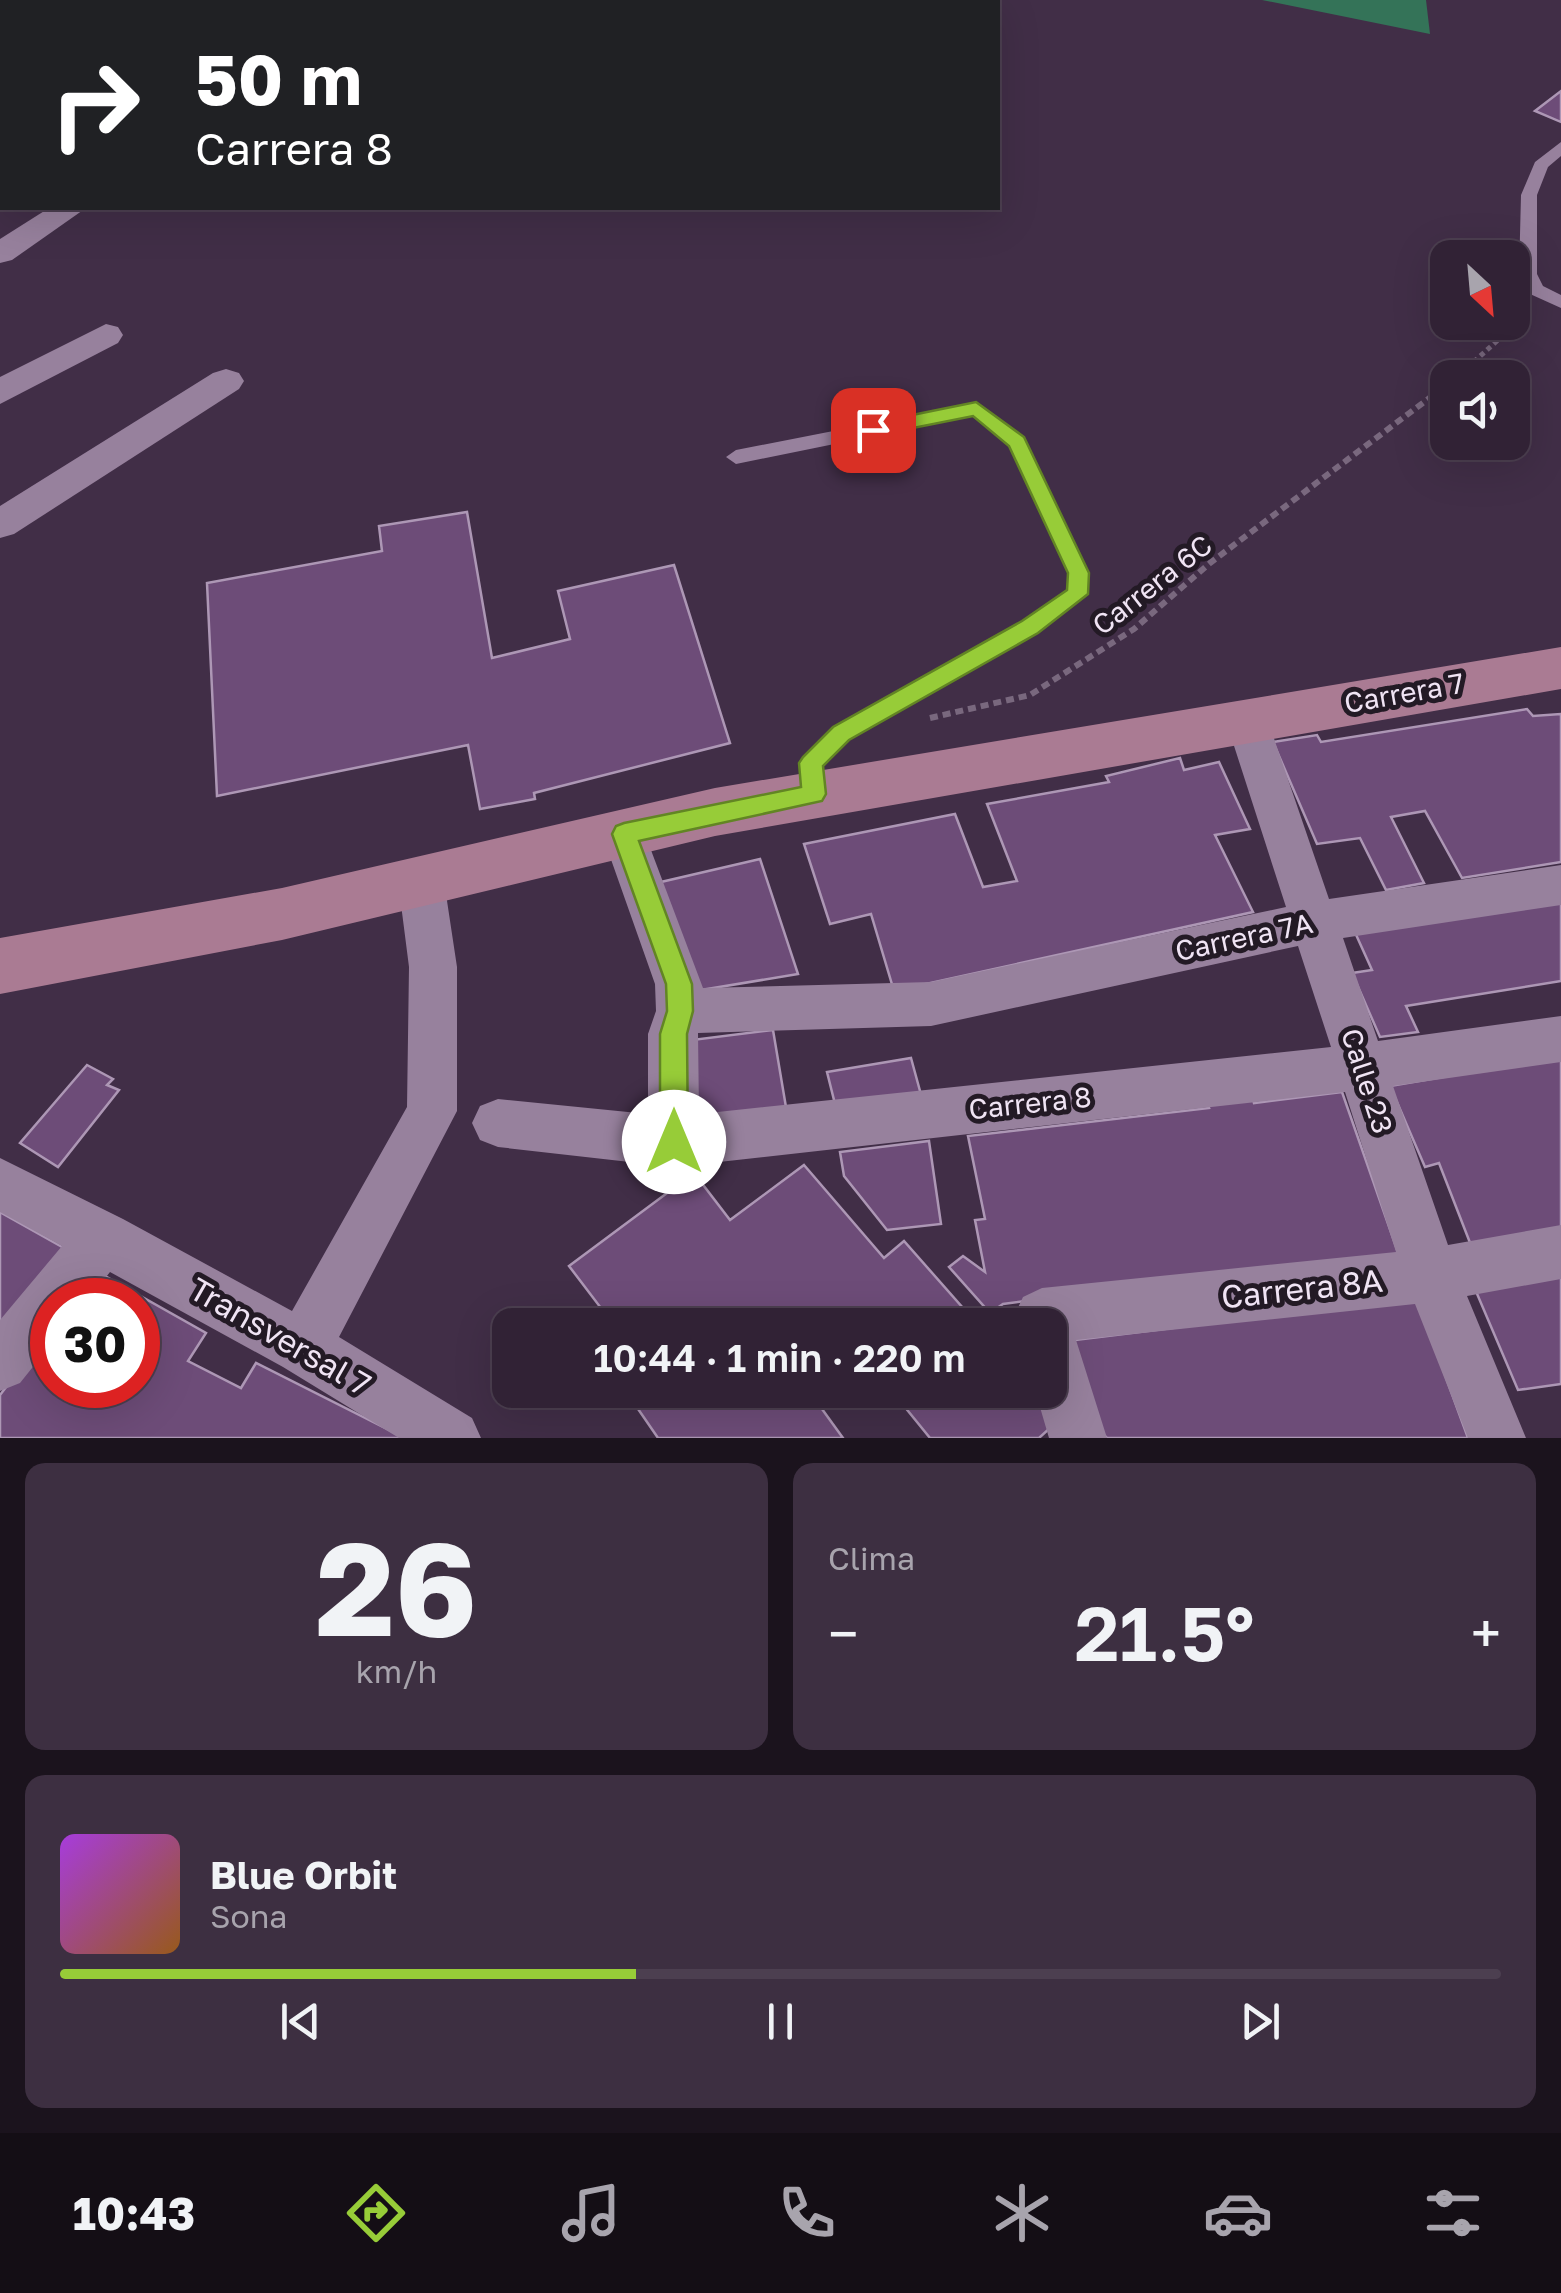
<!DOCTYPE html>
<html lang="es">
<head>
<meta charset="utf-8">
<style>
  :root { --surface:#312235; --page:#3d2f41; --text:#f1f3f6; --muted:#a8a4ad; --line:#4c3f50; --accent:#97cc38 }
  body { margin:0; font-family:"Golos Text",sans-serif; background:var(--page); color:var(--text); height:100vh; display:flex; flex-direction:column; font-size:38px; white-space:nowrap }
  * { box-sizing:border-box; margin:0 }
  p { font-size:32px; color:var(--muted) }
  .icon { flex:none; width:55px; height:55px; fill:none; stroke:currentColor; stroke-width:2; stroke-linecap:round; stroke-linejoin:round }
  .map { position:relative; height:1438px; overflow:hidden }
  .drawer { display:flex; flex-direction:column; gap:25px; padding:25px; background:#1b131d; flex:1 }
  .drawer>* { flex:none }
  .hud { position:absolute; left:0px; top:0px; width:1000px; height:210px; box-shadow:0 10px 40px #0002,0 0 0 2px var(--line); background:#202124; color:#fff; overflow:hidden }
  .needle { width:65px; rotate:154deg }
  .buttons { position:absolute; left:1430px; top:240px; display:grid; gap:20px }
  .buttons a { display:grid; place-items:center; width:100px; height:100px; border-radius:20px; background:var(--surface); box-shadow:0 10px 40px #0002,0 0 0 2px var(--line); font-size:50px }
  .speed { position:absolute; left:30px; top:1278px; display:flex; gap:20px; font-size:50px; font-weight:700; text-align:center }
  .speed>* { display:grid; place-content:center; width:130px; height:130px; border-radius:50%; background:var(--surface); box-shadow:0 10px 40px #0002,0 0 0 2px var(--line); line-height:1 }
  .speed .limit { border:15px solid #d22; background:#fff; color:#111 }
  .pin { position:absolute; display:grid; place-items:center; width:85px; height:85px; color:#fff; margin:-42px; border-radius:20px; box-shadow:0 5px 15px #0006 }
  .me { position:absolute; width:110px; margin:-55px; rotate:0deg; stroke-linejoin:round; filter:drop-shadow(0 0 8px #0008) }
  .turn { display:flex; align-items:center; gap:35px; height:210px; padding:0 30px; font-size:45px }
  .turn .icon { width:130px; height:130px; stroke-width:2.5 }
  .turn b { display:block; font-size:70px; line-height:85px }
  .big { font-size:75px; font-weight:600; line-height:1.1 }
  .drawer .widget { flex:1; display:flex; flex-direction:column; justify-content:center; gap:15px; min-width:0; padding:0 35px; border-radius:20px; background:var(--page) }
  .drawer .dial { align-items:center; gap:0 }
  .dial b { font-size:130px; line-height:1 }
  .song { display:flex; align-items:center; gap:30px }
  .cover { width:120px; height:120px; border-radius:15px; background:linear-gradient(135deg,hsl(280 70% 55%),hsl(30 70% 35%)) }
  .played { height:10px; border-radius:5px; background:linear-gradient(90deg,var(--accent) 40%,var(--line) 40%) }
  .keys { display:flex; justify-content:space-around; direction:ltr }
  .heat { display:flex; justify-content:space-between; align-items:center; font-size:55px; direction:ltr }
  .drawer .tiles { flex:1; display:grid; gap:25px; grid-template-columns:1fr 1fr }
  .widget:last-child { grid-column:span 2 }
  .trip { position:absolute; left:492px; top:1308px; width:575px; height:100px; border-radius:20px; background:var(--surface); box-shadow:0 10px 40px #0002,0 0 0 2px var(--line); font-weight:600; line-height:100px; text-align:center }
  .tab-bar { display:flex; height:160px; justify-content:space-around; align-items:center; background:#140e15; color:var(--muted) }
  .tab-bar .icon { width:70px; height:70px }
  .tab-bar .selected { color:var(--accent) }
  .tab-bar b { font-size:45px; color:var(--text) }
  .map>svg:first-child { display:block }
</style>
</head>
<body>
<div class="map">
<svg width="1561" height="1438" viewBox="0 0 1561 1438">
  <rect width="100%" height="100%" fill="#412e47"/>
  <path fill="#347358" d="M1262,0H1426L1430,34Z"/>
  <g fill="#6d4c78" stroke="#ad97b5" stroke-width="2.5">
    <path d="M1561,91V122L1535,111Z"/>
    <path d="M467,512L492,658L570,639L558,591L674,565L730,743L534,793L535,799L480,809L468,745L217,796L207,583L382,551L379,526Z"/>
    <path d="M1527,709L1533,716L1561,714V862L1462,878L1425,811L1391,817L1424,883L1386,890L1360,838L1317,844L1273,742L1317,735L1321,742Z"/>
    <path d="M1180,758L1184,770L1219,762L1250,829L1215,835L1253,912L894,991L871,914L830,924L804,844L955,814L983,887L1017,881L987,804L1109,782L1106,776Z"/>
    <path d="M760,859L798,974L689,992L661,882Z"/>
    <path d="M1561,895V981L1406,1006L1418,1032L1380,1037L1352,973L1372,970L1353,928Z"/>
    <path d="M773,1030L788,1119L694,1132L684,1041Z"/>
    <path d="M1561,1057V1237L1474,1253L1439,1163L1425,1167L1390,1086Z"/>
    <path d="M911,1058L923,1102L838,1116L827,1072Z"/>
    <path d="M87,1065L113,1079L107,1085L119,1090L58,1167L20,1143Z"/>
    <path d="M1342,1092L1400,1258L1133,1286L1003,1304L990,1313L949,1267L963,1256L985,1272L975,1220L985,1219L968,1136L1209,1108L1207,1103L1252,1095L1254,1103Z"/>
    <path d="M929,1141L941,1224L887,1230L844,1176L840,1152Z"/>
    <path d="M804,1165L884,1258L904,1241L978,1325H590L604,1312L569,1266L694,1173L730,1220Z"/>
    <path d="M0,1212L71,1252L0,1336Z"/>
    <path d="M1561,1267V1384L1518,1390L1472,1282Z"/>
    <path d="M96,1271L206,1333L188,1361L241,1388L256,1363L405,1438H0V1395L52,1327V1385H138V1300H73Z"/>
    <path d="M1417,1298L1468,1438H1107L1092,1424L1067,1341Z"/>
    <path d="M625,1390H848L822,1409L843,1438H658Z"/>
    <path d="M891,1390H1035L1060,1419L1039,1438H930Z"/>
  </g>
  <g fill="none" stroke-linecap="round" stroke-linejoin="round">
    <path stroke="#79687e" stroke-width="5" stroke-dasharray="5 4" stroke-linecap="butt" d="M1467,368L1509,330L1522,312"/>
    <g stroke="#79687e" stroke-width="6" stroke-dasharray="8 5" stroke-linecap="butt">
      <path d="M1455,378L1469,365"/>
      <path d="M930,718L1030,695L1134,629L1210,563L1448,384"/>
    </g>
    <g fill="#97819d" fill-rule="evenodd">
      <path d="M1561,142V156L1548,167L1537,195V274L1543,286L1561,295V308L1530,294L1519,274L1521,195L1535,162Z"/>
      <path d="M976,403L1024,437L1088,573V594L1038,633L849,739L823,766L826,794L822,801L814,804L806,801L800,763L833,727L1022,621L1067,590L1068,573L1009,446L972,416L736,464L726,457L736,450Z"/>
    </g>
    <g fill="#97819d" fill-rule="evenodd">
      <path d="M49,208H86L12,260L0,263V239Z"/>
      <path d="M106,324L118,327L123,335L118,343L0,404V377Z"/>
      <path d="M226,369L239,373L244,381L239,389L14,534L0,538V506L213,373Z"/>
      <path d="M1247,704L1262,709L1268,721L1329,899L1561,865V905L1343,938L1378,1041L1561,1016V1062L1393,1086L1448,1245L1561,1225V1279L1467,1296L1526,1438H1468L1415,1304L1076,1340L1107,1438H1049L1035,1390H1050V1325H1016L1014,1316L1023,1297L1042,1288L1396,1252L1345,1092L674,1167L498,1147L480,1140L472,1123L480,1106L498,1099L648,1114V1034L656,1011L655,984L602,834L608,821L624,815L640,821L703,988L931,982L1286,907L1226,721L1232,709ZM1298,946L1331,1047L699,1114L698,1033L931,1026Z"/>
      <path d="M421,861L437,867L444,881L457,967V1111L339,1337L472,1418L481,1438H399L283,1367L110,1272L88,1300H52V1343L20,1383L0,1391V1320L62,1246L0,1212V1158L123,1219L292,1311L407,1107L409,967L398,881L405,867Z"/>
    </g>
    <path fill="#aa7b93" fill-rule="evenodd" d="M1561,647V689L715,836L282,940L0,994V938L282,888L715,788Z"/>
  </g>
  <path fill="#97cc38" stroke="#628524" stroke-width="2.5" d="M976,402L1024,437L1089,573L1088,594L1038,633L849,740L823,766L826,794L822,801L639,841L692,984L693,1011L687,1034L688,1142L683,1152L674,1156L664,1152L660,1142V1034L667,1011L666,984L612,834L616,826L624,823L801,787L799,763L803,757L833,727L1022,621L1067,590L1068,573L1009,446L973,416L873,436L864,430L873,423Z"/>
  <g text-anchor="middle" stroke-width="10" stroke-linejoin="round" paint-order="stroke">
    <g font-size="28" fill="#f0e4f4" stroke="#231a25">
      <text transform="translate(1152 585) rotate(-38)" y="10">Carrera 6C</text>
      <text transform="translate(1404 693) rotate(-10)" y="10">Carrera 7</text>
      <text transform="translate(1244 937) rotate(-12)" y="10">Carrera 7A</text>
      <text transform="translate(1367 1081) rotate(72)" y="10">Calle 23</text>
      <text transform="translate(1030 1103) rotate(-6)" y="10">Carrera 8</text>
    </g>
    <g font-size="32" fill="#f0e4f4" stroke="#231a25">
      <text transform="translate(1302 1289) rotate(-6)" y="11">Carrera 8A</text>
      <text transform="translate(280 1337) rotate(30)" y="11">Transversal 7</text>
    </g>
  </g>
</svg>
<div class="buttons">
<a><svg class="needle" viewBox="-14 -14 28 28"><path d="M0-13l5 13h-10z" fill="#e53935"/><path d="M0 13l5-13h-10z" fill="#a8a4ad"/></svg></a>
<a><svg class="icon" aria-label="sound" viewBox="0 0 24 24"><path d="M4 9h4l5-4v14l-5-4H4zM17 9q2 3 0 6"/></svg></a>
</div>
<div class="speed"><div class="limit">30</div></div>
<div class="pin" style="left:873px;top:430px;background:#d93025"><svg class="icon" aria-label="arrive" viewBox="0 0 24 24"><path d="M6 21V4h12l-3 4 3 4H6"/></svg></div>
<svg class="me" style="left:674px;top:1142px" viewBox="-20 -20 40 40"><circle r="19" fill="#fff"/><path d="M0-13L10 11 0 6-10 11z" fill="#97cc38"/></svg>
<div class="trip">10:44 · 1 min · 220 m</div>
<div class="hud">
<div class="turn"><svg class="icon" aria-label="right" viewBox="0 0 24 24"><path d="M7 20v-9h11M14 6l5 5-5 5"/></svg><div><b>50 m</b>Carrera 8</div></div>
</div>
</div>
<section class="drawer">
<div class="tiles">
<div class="widget dial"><b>26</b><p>km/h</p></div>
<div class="widget"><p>Clima</p>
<div class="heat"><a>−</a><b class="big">21.5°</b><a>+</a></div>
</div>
<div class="widget">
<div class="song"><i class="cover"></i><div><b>Blue Orbit</b><p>Sona</p></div></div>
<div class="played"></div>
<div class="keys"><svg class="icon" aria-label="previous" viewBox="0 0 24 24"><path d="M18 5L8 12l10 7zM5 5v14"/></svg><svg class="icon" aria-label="pause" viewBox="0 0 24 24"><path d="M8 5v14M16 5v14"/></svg><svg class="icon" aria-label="next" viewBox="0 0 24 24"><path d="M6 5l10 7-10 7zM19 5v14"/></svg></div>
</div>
</div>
</section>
<nav class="tab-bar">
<b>10:43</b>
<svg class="icon selected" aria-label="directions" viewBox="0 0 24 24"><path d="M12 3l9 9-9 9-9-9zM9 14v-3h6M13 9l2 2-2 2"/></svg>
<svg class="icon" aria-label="music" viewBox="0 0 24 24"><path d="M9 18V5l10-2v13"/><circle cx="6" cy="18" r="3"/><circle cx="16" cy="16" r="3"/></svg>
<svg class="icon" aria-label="phone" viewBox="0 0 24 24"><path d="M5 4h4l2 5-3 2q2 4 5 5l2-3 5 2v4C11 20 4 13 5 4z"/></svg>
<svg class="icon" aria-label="climate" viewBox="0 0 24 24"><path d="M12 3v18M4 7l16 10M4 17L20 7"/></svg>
<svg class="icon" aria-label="car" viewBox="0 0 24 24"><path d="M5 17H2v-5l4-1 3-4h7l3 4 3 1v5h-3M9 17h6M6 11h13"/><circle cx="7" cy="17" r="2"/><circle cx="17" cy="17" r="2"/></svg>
<svg class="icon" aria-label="filters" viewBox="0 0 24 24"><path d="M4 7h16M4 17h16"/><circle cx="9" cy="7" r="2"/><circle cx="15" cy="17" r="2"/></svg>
</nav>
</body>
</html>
